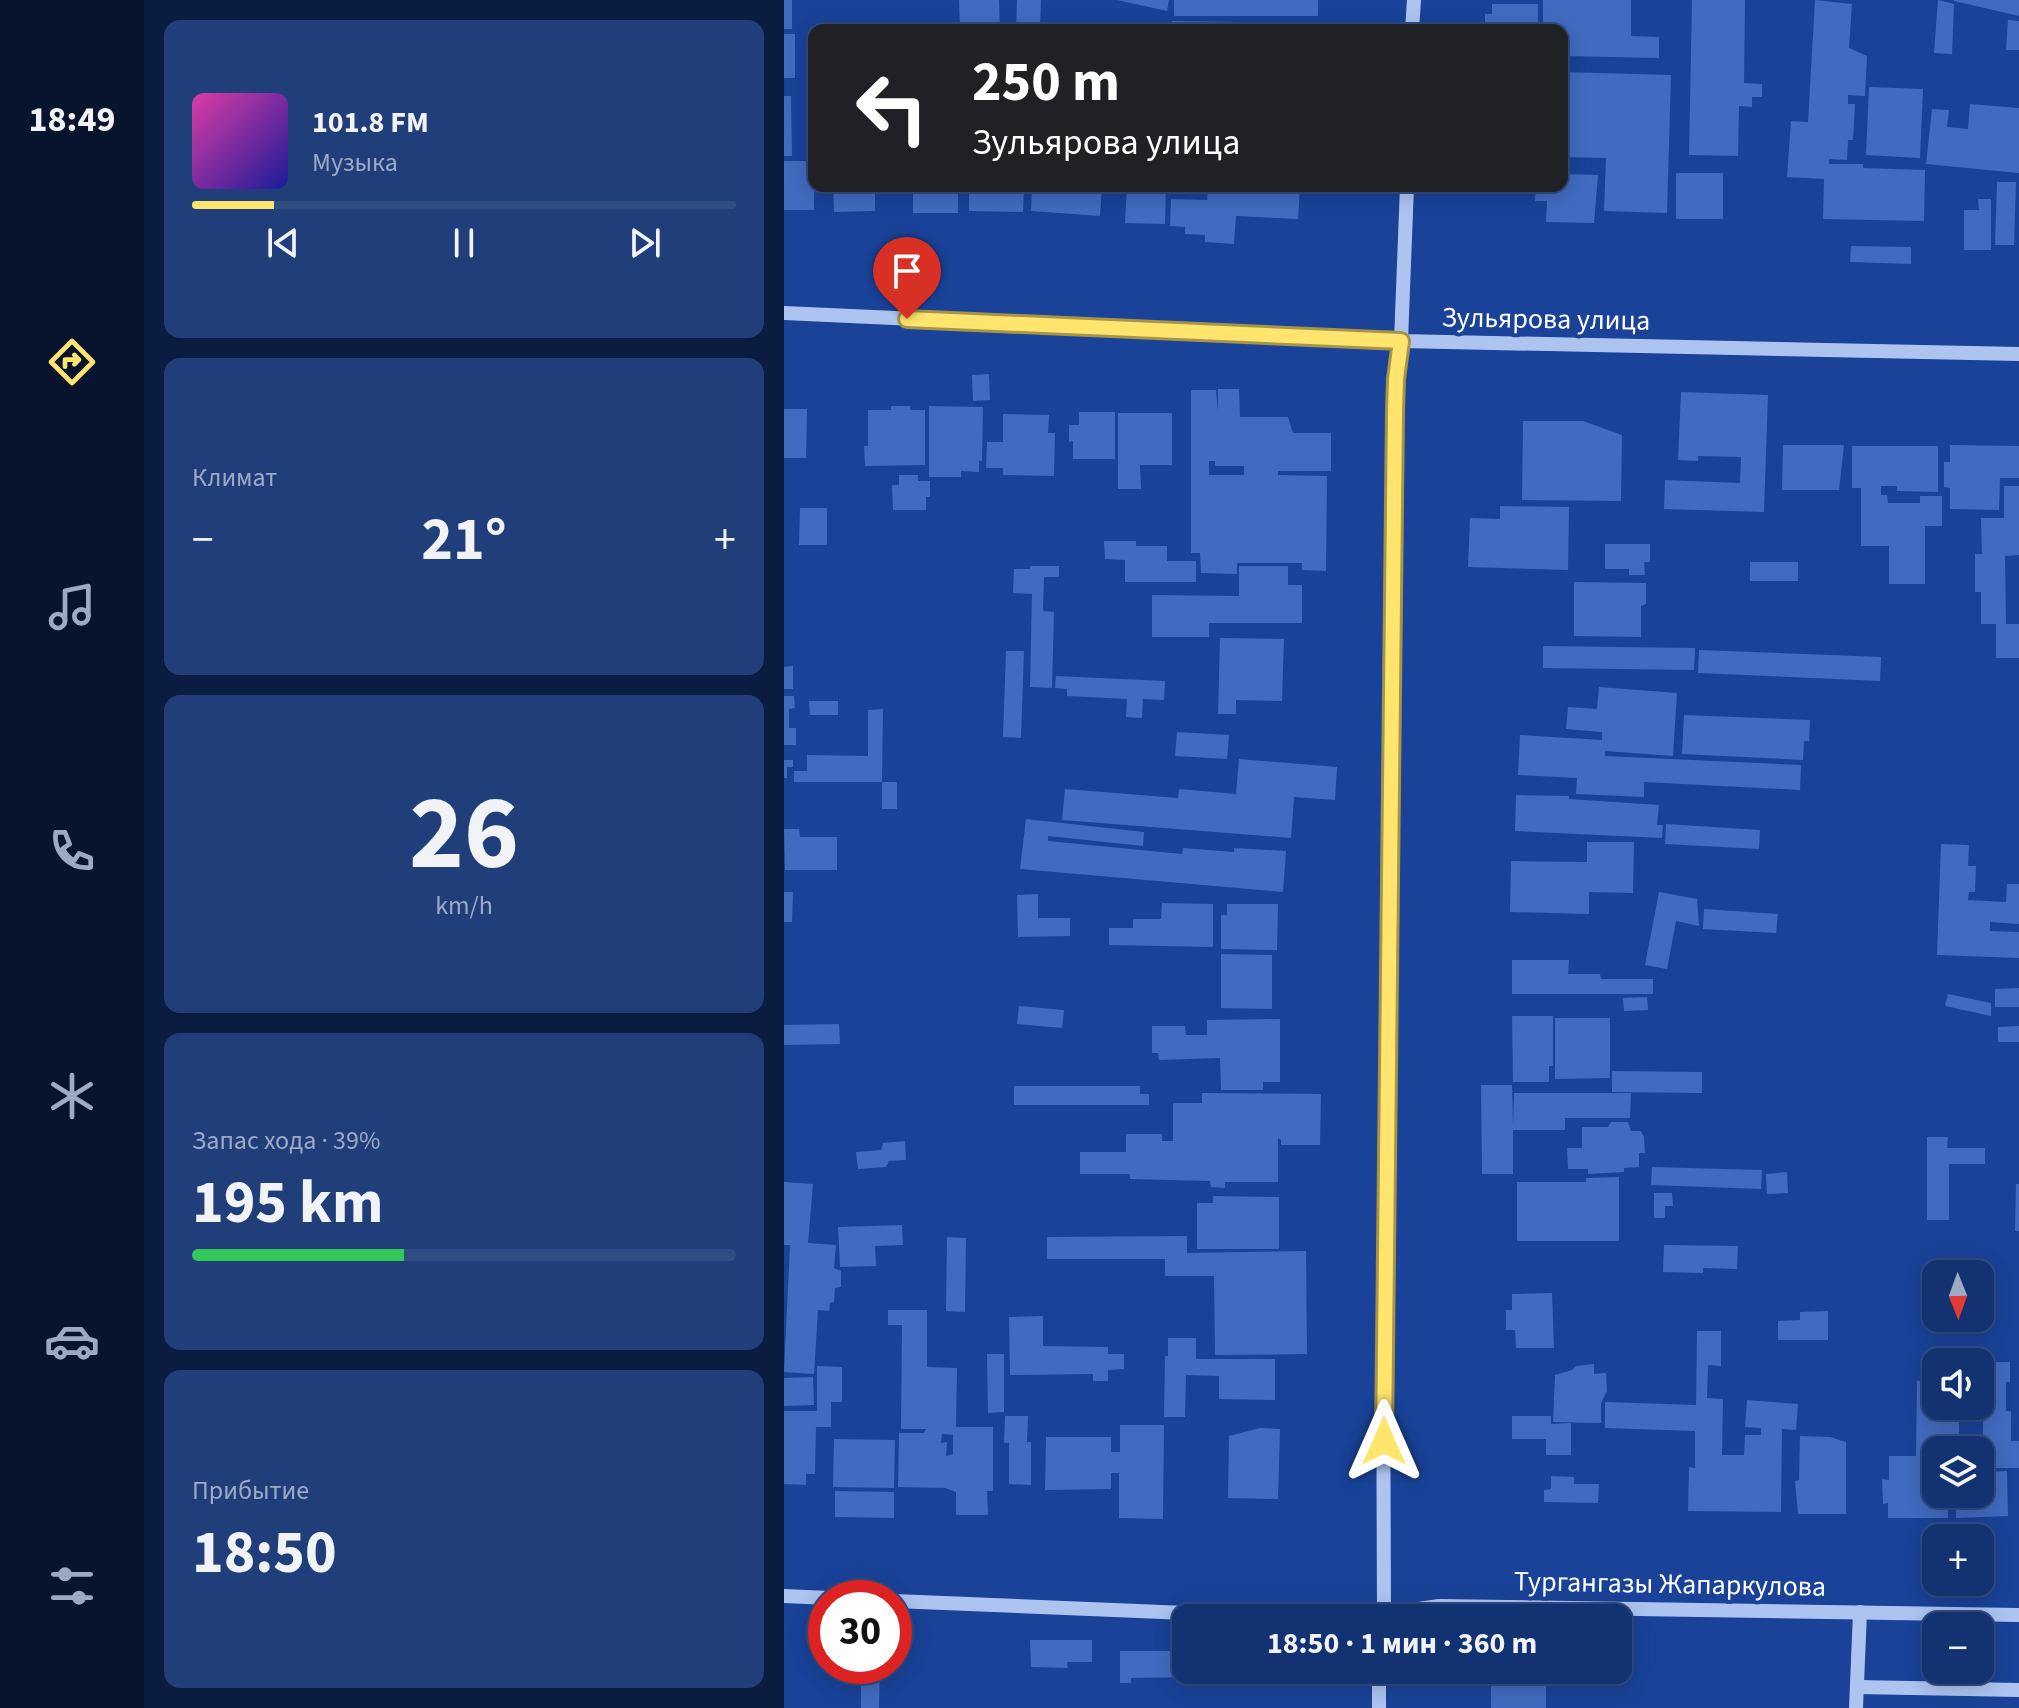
<!DOCTYPE html>
<html lang="ru">
<head>
<meta charset="utf-8">
<style>
  :root { --surface:#133272; --page:#203e7a; --text:#f1f3f6; --muted:#9daac4; --line:#324d84; --accent:#ffe56d }
  body { margin:0; font-family:"Source Sans 3",sans-serif; background:var(--page); color:var(--text); height:100vh; display:flex; flex-direction:column; font-size:30px; white-space:nowrap }
  * { box-sizing:border-box; margin:0 }
  p { font-size:26px; color:var(--muted) }
  .icon { flex:none; width:44px; height:44px; fill:none; stroke:currentColor; stroke-width:2; stroke-linecap:round; stroke-linejoin:round }
  .map { position:relative; flex:1; overflow:hidden }
  .sheet { display:flex; flex-direction:column; gap:20px; padding:20px; background:#0a1c3f; width:640px }
  .sheet>* { flex:none }
  .guide { position:absolute; left:24px; top:24px; width:760px; height:168px; border-radius:16px; box-shadow:0 4px 20px #0003,0 0 0 2px var(--line); background:#202124; color:#fff; overflow:hidden }
  .needle { width:52px; rotate:179deg }
  .controls { position:absolute; left:1138px; top:1260px; display:grid; gap:16px }
  .controls a { display:grid; place-items:center; width:72px; height:72px; border-radius:16px; background:var(--surface); box-shadow:0 4px 20px #0003,0 0 0 2px var(--line); font-size:40px }
  .speed { position:absolute; left:24px; top:1580px; display:flex; gap:16px; font-size:40px; font-weight:700; text-align:center }
  .speed>* { display:grid; place-content:center; width:104px; height:104px; border-radius:50%; background:var(--surface); box-shadow:0 4px 20px #0003,0 0 0 2px var(--line); line-height:1 }
  .speed .limit { border:12px solid #d22; background:#fff; color:#111 }
  .pin { position:absolute; display:grid; place-items:center; width:68px; height:68px; color:#fff; margin:-82px -34px; border-radius:50% 50% 50% 0; rotate:-45deg; box-shadow:0 0 8px #0007 }
  .pin .icon { rotate:45deg }
  .me { position:absolute; width:88px; margin:-44px; rotate:0deg; stroke-linejoin:round; filter:drop-shadow(0 0 6px #0008) }
  .turn { display:flex; align-items:center; gap:28px; height:168px; padding:0 32px; font-size:36px }
  .turn .icon { width:104px; height:104px; stroke-width:2.5 }
  .turn b { display:block; font-size:56px; line-height:68px }
  .big { font-size:60px; font-weight:700; line-height:1.1 }
  .sheet .card { flex:1; display:flex; flex-direction:column; justify-content:center; gap:12px; min-width:0; padding:0 28px; border-radius:16px; background:var(--page) }
  .sheet .dial { align-items:center; gap:0 }
  .dial b { font-size:104px; line-height:1 }
  .song { display:flex; align-items:center; gap:24px }
  .cover { width:96px; height:96px; border-radius:12px; background:linear-gradient(135deg,hsl(320 70% 55%),hsl(240 70% 35%)) }
  .played { height:8px; border-radius:4px; background:linear-gradient(90deg,var(--accent) 15%,var(--line) 15%) }
  .keys { display:flex; justify-content:space-around; direction:ltr }
  .heat { display:flex; justify-content:space-between; align-items:center; font-size:44px; direction:ltr }
  .charge { height:12px; border-radius:6px; background:linear-gradient(90deg,#34c759 39%,var(--line) 0) }
  .trip { position:absolute; left:388px; top:1604px; width:460px; height:80px; border-radius:16px; background:var(--surface); box-shadow:0 4px 20px #0003,0 0 0 2px var(--line); font-weight:700; line-height:80px; text-align:center }
  main { display:flex; flex:1; min-height:0 }
  .dock { display:flex; flex-direction:column; width:144px; justify-content:space-around; align-items:center; background:#08142e; color:var(--muted) }
  .dock .icon { width:56px; height:56px }
  .dock .current { color:var(--accent) }
  .dock b { font-size:36px; color:var(--text) }
  .map>svg:first-child { display:block }
</style>
</head>
<body>
<main>
<nav class="dock">
<b>18:49</b>
<svg class="icon current" aria-label="directions" viewBox="0 0 24 24"><path d="M12 3l9 9-9 9-9-9zM9 14v-3h6M13 9l2 2-2 2"/></svg>
<svg class="icon" aria-label="music" viewBox="0 0 24 24"><path d="M9 18V5l10-2v13"/><circle cx="6" cy="18" r="3"/><circle cx="16" cy="16" r="3"/></svg>
<svg class="icon" aria-label="phone" viewBox="0 0 24 24"><path d="M5 4h4l2 5-3 2q2 4 5 5l2-3 5 2v4C11 20 4 13 5 4z"/></svg>
<svg class="icon" aria-label="climate" viewBox="0 0 24 24"><path d="M12 3v18M4 7l16 10M4 17L20 7"/></svg>
<svg class="icon" aria-label="car" viewBox="0 0 24 24"><path d="M5 17H2v-5l4-1 3-4h7l3 4 3 1v5h-3M9 17h6M6 11h13"/><circle cx="7" cy="17" r="2"/><circle cx="17" cy="17" r="2"/></svg>
<svg class="icon" aria-label="filters" viewBox="0 0 24 24"><path d="M4 7h16M4 17h16"/><circle cx="9" cy="7" r="2"/><circle cx="15" cy="17" r="2"/></svg>
</nav>
<section class="sheet">
<div class="card">
<div class="song"><i class="cover"></i><div><b>101.8 FM</b><p>Музыка</p></div></div>
<div class="played"></div>
<div class="keys"><svg class="icon" aria-label="previous" viewBox="0 0 24 24"><path d="M18 5L8 12l10 7zM5 5v14"/></svg><svg class="icon" aria-label="pause" viewBox="0 0 24 24"><path d="M8 5v14M16 5v14"/></svg><svg class="icon" aria-label="next" viewBox="0 0 24 24"><path d="M6 5l10 7-10 7zM19 5v14"/></svg></div>
</div>
<div class="card"><p>Климат</p>
<div class="heat"><a>−</a><b class="big">21°</b><a>+</a></div>
</div>
<div class="card dial"><b>26</b><p>km/h</p></div>
<div class="card"><p>Запас хода · 39%</p><b class="big">195 km</b><div class="charge"></div></div>
<div class="card"><p>Прибытие</p><b class="big">18:50</b></div>
</section>
<div class="map">
<svg width="1235" height="1708" viewBox="0 0 1235 1708">
  <rect width="100%" height="100%" fill="#194298"/>
  <g fill="#426bbf" fill-rule="evenodd">
    <rect x="0" y="0" width="8" height="29"/>
    <path d="M175,0H215L216,30H176Z"/>
    <path d="M233,0H257L256,30H232Z"/>
    <path d="M333,0H385L383,11Z"/>
    <rect x="390" y="0" width="144" height="16"/>
    <path d="M759,0H847V36L875,37V58L778,56V30H759Z"/>
    <path d="M908,0H961L960,83L978,84V97H968V107L955,106L954,156L905,155Z"/>
    <path d="M1031,0L1068,4L1065,48L1083,56L1081,96L1064,95V104H1071L1069,140H1064L1063,160L1045,159V164H1079V168L1141,170L1140,221L1039,219L1040,179L1003,177L1007,121L1024,122Z"/>
    <path d="M1154,0L1170,4L1168,54L1150,53Z"/>
    <path d="M1170,0H1235V16L1170,1Z"/>
    <path d="M708,4H754V30H701V14H708Z"/>
    <path d="M1224,20L1235,21V50H1222Z"/>
    <path d="M388,21L454,22V30H388Z"/>
    <rect x="0" y="34" width="11" height="44"/>
    <path d="M778,72L887,75L883,213L820,211L822,158L778,157Z"/>
    <path d="M1085,87L1139,89L1136,158L1082,155Z"/>
    <rect x="27" y="90" width="3" height="22"/>
    <path d="M0,96H7L8,156H0Z"/>
    <path d="M1186,104L1235,108V173L1142,164L1148,109L1165,110L1163,127L1184,129Z"/>
    <rect x="0" y="161" width="30" height="49"/>
    <rect x="892" y="173" width="47" height="46"/>
    <path d="M778,174L814,175L810,223L762,222L763,201H751L752,186H778Z"/>
    <path d="M1213,182H1232L1230,245H1211Z"/>
    <path d="M49,186H91V211L50,212Z"/>
    <rect x="129" y="186" width="45" height="27"/>
    <path d="M185,186H240L239,212L185,211Z"/>
    <path d="M242,186H318L316,216L247,211L248,189Z"/>
    <path d="M343,186H382L381,224L341,223Z"/>
    <path d="M445,186H516L514,219L452,216L450,244L421,242V235L401,234V227L386,226L387,199L423,200L424,188L445,189Z"/>
    <path d="M1194,199H1207V250H1180V210H1195Z"/>
    <path d="M1067,246L1127,247V264L1066,262Z"/>
    <path d="M205,374L206,400L189,401L188,375Z"/>
    <path d="M434,389H455L456,417H504L509,433H547V471H494V475L543,476L542,571L518,570V563H453V574L417,573L416,553H407V390H432L434,412ZM425,461H431V466H460V475H425Z"/>
    <path d="M897,392L984,395L980,512L880,509L881,480L956,483L957,457L914,456V461L894,460Z"/>
    <path d="M107,406H126V410H141V465L81,466L80,446H84V410H107Z"/>
    <path d="M145,406L199,407L198,461H195V472L177,471V477H145Z"/>
    <path d="M0,409H23L22,458H0Z"/>
    <path d="M295,412H331V459H289V441L285,442V425H295Z"/>
    <path d="M334,413H388V465H356L357,489H334Z"/>
    <path d="M219,414L265,415L264,433H271L270,476L219,475V468H202L203,442H219Z"/>
    <path d="M739,421H799L838,435L837,501L738,500Z"/>
    <path d="M999,445H1060L1055,490H998Z"/>
    <path d="M1166,445L1235,446V478H1216L1215,510L1166,509V488L1160,487V462H1166Z"/>
    <path d="M1068,446H1154V492L1113,491V486H1097V495H1103L1104,503H1136V496H1158V526H1141V584H1105V546H1077V488H1068Z"/>
    <path d="M115,475H134V481H146V497H142V510H109L108,485H115Z"/>
    <path d="M1220,486H1235V555L1221,556L1222,624H1235V658H1212V624H1197V592H1191V554H1198L1197,518H1220Z"/>
    <path d="M716,506L785,507L784,570L684,567L686,518L716,519Z"/>
    <path d="M16,508H43V545H15Z"/>
    <path d="M320,541H352V546H383V561H412V582H341V560L321,559Z"/>
    <path d="M821,544H866V562H860L861,575H845V569H821Z"/>
    <rect x="966" y="562" width="48" height="19"/>
    <path d="M246,566H275V577H260L259,611L270,612L268,688L246,687L248,594L229,593L230,569H246Z"/>
    <path d="M455,566H504V585H518V623H425V637H368V595L455,596Z"/>
    <path d="M790,582L862,583V604L857,606V637L790,636Z"/>
    <path d="M436,638L500,639L498,701L452,700V714H434Z"/>
    <path d="M759,646L911,648L910,670L759,668Z"/>
    <path d="M915,650L1097,657L1096,681L914,673Z"/>
    <path d="M222,651H240L237,738L219,737Z"/>
    <path d="M9,666V689H0V667Z"/>
    <path d="M272,676L381,681L380,700L359,699L358,718L342,717L343,699L283,696V689L271,688Z"/>
    <path d="M815,687L893,693L889,756L821,751V756L1017,765L1016,790L860,782V797L792,794L793,778L734,775L736,735L818,740V732L782,729L784,707L813,709Z"/>
    <path d="M0,696H10L11,708L5,709V728H12V745H0Z"/>
    <path d="M25,701H54V715H26Z"/>
    <path d="M99,709L98,782H10V771H23V755L84,756V710Z"/>
    <path d="M900,715L1026,720L1025,741H1020L1019,760L898,754Z"/>
    <path d="M393,732L445,735L443,759L391,756Z"/>
    <path d="M455,759L553,767L551,800L510,797L507,838L278,820L281,789L394,798L395,789L452,794Z"/>
    <path d="M0,760H9V767H3V778H0Z"/>
    <rect x="98" y="782" width="15" height="27"/>
    <path d="M732,795L785,796V799L875,805L873,825H879L878,838L731,831Z"/>
    <path d="M242,819L360,832L359,846L264,836V841L398,854L399,848L450,852V848L502,851L499,892L236,869Z"/>
    <path d="M882,824L976,830L975,849L881,844Z"/>
    <path d="M0,829H15L16,837H53V870H1Z"/>
    <path d="M803,842H850L849,893L805,892V914L726,912L727,861L803,862Z"/>
    <path d="M1157,844L1185,845L1184,866H1192L1191,892H1185L1184,900L1222,902L1223,884H1235V924L1206,922V931L1235,932V958L1153,955Z"/>
    <path d="M0,892H9L8,922H0Z"/>
    <path d="M875,892L913,899L915,926L892,921L883,969L861,965Z"/>
    <path d="M254,894V918H286V936L234,937L233,895Z"/>
    <path d="M378,903L429,904V947L325,945V928H349V919H377Z"/>
    <path d="M443,904H494L493,950L437,949V915H443Z"/>
    <path d="M920,909L994,914L992,933L919,929Z"/>
    <path d="M437,954L488,955V1009L437,1008Z"/>
    <path d="M728,960H785L784,974H816L817,979H869V994H728Z"/>
    <path d="M1235,988V1007H1211V989Z"/>
    <path d="M1164,994L1207,1003V1016L1161,1006Z"/>
    <path d="M863,997L864,1010L840,1011L839,998Z"/>
    <path d="M235,1006L280,1010L278,1028L233,1024Z"/>
    <path d="M728,1016H769V1066H765V1082H729Z"/>
    <path d="M771,1018H826V1078L771,1079Z"/>
    <path d="M496,1019V1082H479V1090H437L436,1058L375,1060L374,1053H368V1026H401L402,1035H423V1020Z"/>
    <path d="M55,1024L56,1044L0,1045V1025Z"/>
    <path d="M1235,1026V1042H1214V1027Z"/>
    <path d="M828,1071L918,1072V1093L828,1092Z"/>
    <path d="M697,1085H728L729,1125L730,1093H847L846,1118H781V1130H729V1174H698Z"/>
    <path d="M230,1086H356V1094H365V1105H230Z"/>
    <path d="M418,1093L537,1094L536,1145H497V1140L494,1138V1182H441V1188L427,1187L426,1181L346,1179V1174H296V1152H342V1134H378V1141H389V1103H418Z"/>
    <path d="M827,1122H844L847,1131H857L860,1137L861,1153H855V1167L840,1168V1172L804,1174V1169H784L783,1148H798V1127H824Z"/>
    <path d="M1143,1137H1164L1163,1148H1201V1164H1165V1220H1143Z"/>
    <path d="M121,1141L122,1160L105,1161L102,1167L74,1169L72,1152L97,1150L99,1143Z"/>
    <path d="M868,1167L978,1170L977,1189L867,1185Z"/>
    <path d="M1003,1172L1004,1193L983,1194L982,1174Z"/>
    <path d="M835,1177V1241H733V1182H802V1178Z"/>
    <path d="M0,1182L29,1184L24,1243L52,1245L50,1268L57,1271V1287L51,1288L50,1302L46,1303L45,1311L34,1310L30,1374L0,1372L6,1245H0Z"/>
    <path d="M1232,1184H1235V1231H1231Z"/>
    <path d="M870,1193H888L889,1206H881V1218H870Z"/>
    <path d="M429,1196L495,1197V1249H413V1203H429Z"/>
    <path d="M118,1225L119,1245L91,1246L92,1266L56,1267L54,1227Z"/>
    <path d="M403,1236V1253L522,1251L523,1354L431,1355L430,1276H381V1259H263V1237Z"/>
    <path d="M163,1237L182,1238L181,1312L162,1311Z"/>
    <path d="M880,1245L954,1246L953,1269L919,1268V1273L879,1272Z"/>
    <path d="M768,1293L770,1348H732L731,1330H722V1310H728V1294Z"/>
    <path d="M104,1310H143V1367L173,1368L172,1427H209V1491H203L204,1515H172V1492L161,1488L114,1487L115,1433H140L142,1429H117L118,1325H104ZM158,1434L169,1435V1454L162,1456L163,1442L157,1443Z"/>
    <path d="M1044,1311V1340H994V1321L1016,1320V1312Z"/>
    <path d="M259,1316V1346L324,1347V1354H340V1369L324,1370V1381H309V1374L226,1375L225,1317Z"/>
    <path d="M913,1331H937V1366L924,1365L923,1398L939,1399L938,1455H960L961,1435H977V1428L961,1427L963,1400L1014,1404L1012,1430L998,1429L997,1512L904,1511L905,1467L911,1468V1431L821,1428V1402L912,1405Z"/>
    <path d="M384,1338H412V1359H491V1400L435,1399V1376L402,1375L401,1417H380L381,1356H384Z"/>
    <path d="M203,1354H220V1412L204,1413Z"/>
    <path d="M1199,1362H1226V1382H1222V1411H1227V1441H1235V1468H1199Z"/>
    <path d="M810,1364V1374L822,1373L823,1391L817,1403V1423L769,1422L771,1375L788,1370L792,1366Z"/>
    <path d="M33,1366L58,1367V1402H47V1427H32L31,1474H22V1485L0,1484V1411H33Z"/>
    <path d="M29,1377L30,1405L0,1406V1378Z"/>
    <path d="M1133,1381H1152V1406H1175V1444H1171V1450H1152V1494H1164V1518H1104V1503L1099,1504L1098,1479L1105,1480V1456H1132Z"/>
    <path d="M221,1416H244L243,1442H247V1485L225,1484V1443H220Z"/>
    <path d="M728,1416H767V1424L787,1423V1455H762V1439H728Z"/>
    <path d="M336,1425H380L379,1519L335,1518V1473H327V1489L261,1490L262,1437H327V1452H336Z"/>
    <path d="M476,1428L496,1429L494,1499L444,1498L445,1436Z"/>
    <path d="M1016,1436L1046,1437L1062,1442V1514H1014L1011,1481L1015,1480Z"/>
    <path d="M50,1439L111,1440L110,1488L49,1487Z"/>
    <path d="M1223,1471L1224,1516L1172,1518V1494H1196V1472Z"/>
    <path d="M767,1476L790,1477V1484H815L814,1503L760,1502V1490L767,1489Z"/>
    <path d="M51,1491L110,1492V1518L51,1517Z"/>
    <path d="M246,1640H308V1662H283L284,1668L247,1667Z"/>
    <path d="M336,1651H402L404,1677L347,1678V1683H336Z"/>
    <path d="M77,1666H96L95,1708H77Z"/>
    <rect x="707" y="1670" width="55" height="38"/>
  </g>
  <g fill="none" stroke-linecap="round" stroke-linejoin="round">
    <g stroke="#adc4f1" stroke-width="14">
      <path d="M628,30L630,0"/>
      <path d="M0,313L617,341L1235,354"/>
      <path d="M0,1596L45,1598"/>
      <path d="M110,1601L522,1618"/>
      <path d="M538,1618L600,1614L655,1606L1235,1615"/>
      <path d="M600,1618L599,1326L612,379L617,341L623,186"/>
      <path d="M1073,1687L1235,1690"/>
      <path d="M595,1708V1670"/>
      <path d="M1072,1708L1076,1612"/>
    </g>
  </g>
  <g fill="none" stroke-linecap="round" stroke-linejoin="round">
    <defs>
      <path id="route" d="M123,319L617,341L612,379L611,411L600,1441"/>
    </defs>
    <use href="#route" stroke="#a69547" stroke-width="20"/>
    <use href="#route" stroke="#ffe56d" stroke-width="14"/>
  </g>
  <g text-anchor="middle" stroke-width="8" stroke-linejoin="round" paint-order="stroke">
    <g font-size="28" fill="#fff" stroke="#194298">
      <text transform="translate(762 318) rotate(1)" y="10">Зульярова улица</text>
      <text transform="translate(886 1583) rotate(1)" y="10">Тургангазы Жапаркулова</text>
    </g>
  </g>
</svg>
<div class="controls">
<a><svg class="needle" viewBox="-14 -14 28 28"><path d="M0-13l5 13h-10z" fill="#e53935"/><path d="M0 13l5-13h-10z" fill="#9daac4"/></svg></a>
<a><svg class="icon" aria-label="sound" viewBox="0 0 24 24"><path d="M4 9h4l5-4v14l-5-4H4zM17 9q2 3 0 6"/></svg></a>
<a><svg class="icon" aria-label="layers" viewBox="0 0 24 24"><path d="M12 4l9 5-9 5-9-5zM3 14l9 5 9-5"/></svg></a>
<a>+</a>
<a>−</a>
</div>
<div class="speed"><div class="limit">30</div></div>
<div class="pin" style="left:123px;top:319px;background:#d93025"><svg class="icon" aria-label="arrive" viewBox="0 0 24 24"><path d="M6 21V4h12l-3 4 3 4H6"/></svg></div>
<svg class="me" style="left:600px;top:1441px" viewBox="-20 -20 40 40"><path d="M0-17L14 15 0 8-14 15z" fill="#ffe56d" stroke="#fff" stroke-width="4"/></svg>
<div class="trip">18:50 · 1 мин · 360 m</div>
<div class="guide">
<div class="turn"><svg class="icon" aria-label="left" viewBox="0 0 24 24"><path d="M17 20v-9H6M10 6l-5 5 5 5"/></svg><div><b>250 m</b>Зульярова улица</div></div>
</div>
</div>
</main>
</body>
</html>
